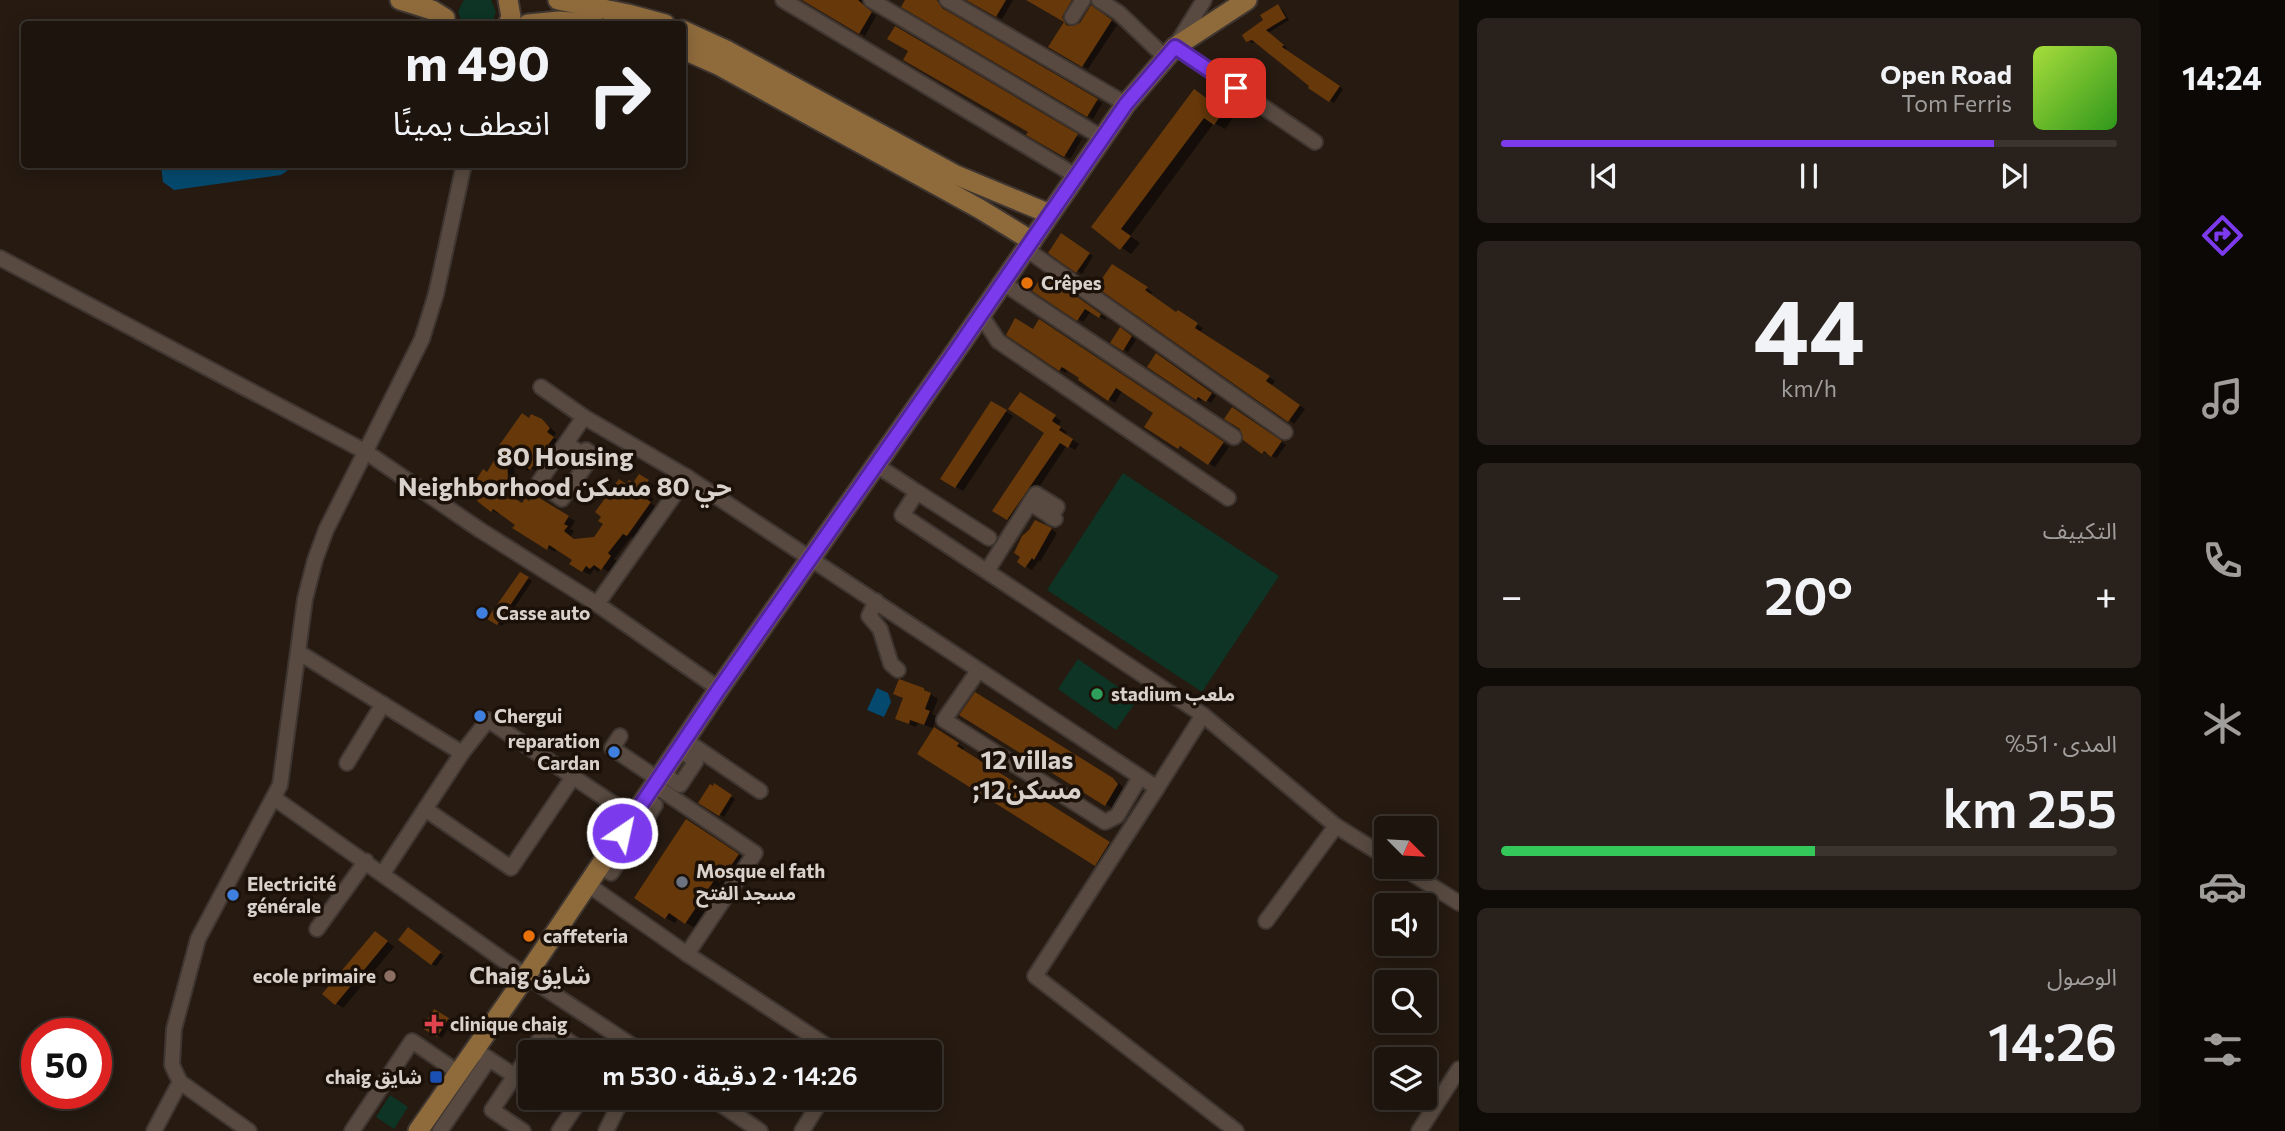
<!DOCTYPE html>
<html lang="ar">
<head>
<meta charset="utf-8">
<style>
  :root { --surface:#1c140d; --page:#29211b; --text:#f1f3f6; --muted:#a09e9d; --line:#3a332e; --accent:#7c3aed }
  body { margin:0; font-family:Commissioner,"Noto Sans Arabic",sans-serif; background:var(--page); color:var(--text); direction:rtl; height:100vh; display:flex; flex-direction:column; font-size:26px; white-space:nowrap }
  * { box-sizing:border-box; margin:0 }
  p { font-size:23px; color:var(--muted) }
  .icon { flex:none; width:38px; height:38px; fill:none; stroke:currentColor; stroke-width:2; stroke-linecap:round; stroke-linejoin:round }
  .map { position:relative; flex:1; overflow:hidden; direction:ltr }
  .panel { display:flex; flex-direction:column; gap:18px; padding:18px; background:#0f0b07; width:700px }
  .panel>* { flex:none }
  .banner { position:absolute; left:21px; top:21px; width:665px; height:147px; border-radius:7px; box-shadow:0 4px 18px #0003,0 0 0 2px var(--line); direction:rtl; background:#1c140d; color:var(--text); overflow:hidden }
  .needle { width:46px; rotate:114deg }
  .buttons { position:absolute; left:1374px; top:816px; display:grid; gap:14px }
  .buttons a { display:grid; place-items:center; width:63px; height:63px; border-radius:7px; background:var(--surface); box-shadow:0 4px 18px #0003,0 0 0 2px var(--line); font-size:35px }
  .speed { position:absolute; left:21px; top:1018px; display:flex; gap:14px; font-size:35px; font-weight:700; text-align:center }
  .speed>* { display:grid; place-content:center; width:91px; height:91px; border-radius:50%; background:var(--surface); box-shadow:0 4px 18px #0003,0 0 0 2px var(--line); line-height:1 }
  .speed .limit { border:10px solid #d22; background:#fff; color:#111 }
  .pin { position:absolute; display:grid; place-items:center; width:60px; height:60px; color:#fff; margin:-30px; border-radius:14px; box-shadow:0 4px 10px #0006 }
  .me { position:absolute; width:77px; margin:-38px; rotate:34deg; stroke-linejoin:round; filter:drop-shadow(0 0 5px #0008) }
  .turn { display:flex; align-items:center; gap:24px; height:147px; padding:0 21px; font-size:32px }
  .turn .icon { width:91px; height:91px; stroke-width:2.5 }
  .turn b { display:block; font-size:49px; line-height:60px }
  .big { font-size:52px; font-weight:600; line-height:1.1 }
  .panel .widget { flex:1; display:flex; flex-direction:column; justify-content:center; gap:10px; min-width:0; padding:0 24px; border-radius:10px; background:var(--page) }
  .panel .dial { align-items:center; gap:0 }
  .dial b { font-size:91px; line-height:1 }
  .song { display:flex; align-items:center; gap:21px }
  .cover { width:84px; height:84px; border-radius:10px; background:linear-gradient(135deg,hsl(80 70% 55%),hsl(110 70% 35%)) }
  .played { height:7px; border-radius:4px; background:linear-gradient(90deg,var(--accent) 80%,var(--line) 80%) }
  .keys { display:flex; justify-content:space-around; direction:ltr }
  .heat { display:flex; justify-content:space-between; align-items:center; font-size:38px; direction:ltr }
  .charge { height:10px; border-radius:5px; background:linear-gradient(90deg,#34c759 51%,var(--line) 0) }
  .trip { position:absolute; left:518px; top:1040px; width:424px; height:70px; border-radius:7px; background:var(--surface); box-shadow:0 4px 18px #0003,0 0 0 2px var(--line); font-weight:600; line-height:70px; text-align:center; direction:rtl }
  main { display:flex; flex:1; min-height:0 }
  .tabs { display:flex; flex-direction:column; width:126px; justify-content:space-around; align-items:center; background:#0b0805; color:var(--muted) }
  .tabs .icon { width:49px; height:49px }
  .tabs .on { color:var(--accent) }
  .tabs b { font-size:32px; color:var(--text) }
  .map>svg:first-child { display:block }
</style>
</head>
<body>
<main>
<nav class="tabs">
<b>14:24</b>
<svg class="icon on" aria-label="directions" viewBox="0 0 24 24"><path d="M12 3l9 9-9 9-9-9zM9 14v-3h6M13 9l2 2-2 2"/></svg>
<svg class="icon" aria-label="music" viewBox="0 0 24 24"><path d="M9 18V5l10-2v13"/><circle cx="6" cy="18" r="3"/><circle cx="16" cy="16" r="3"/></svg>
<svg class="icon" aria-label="phone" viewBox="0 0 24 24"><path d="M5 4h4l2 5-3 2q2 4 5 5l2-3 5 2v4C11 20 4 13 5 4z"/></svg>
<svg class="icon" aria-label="climate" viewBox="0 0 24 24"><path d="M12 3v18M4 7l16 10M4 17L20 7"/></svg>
<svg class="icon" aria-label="car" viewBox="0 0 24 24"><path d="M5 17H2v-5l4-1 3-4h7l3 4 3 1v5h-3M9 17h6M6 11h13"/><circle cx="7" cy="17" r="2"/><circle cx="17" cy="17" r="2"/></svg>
<svg class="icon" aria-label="filters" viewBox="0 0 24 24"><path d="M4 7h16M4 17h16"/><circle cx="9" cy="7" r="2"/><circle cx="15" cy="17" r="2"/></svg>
</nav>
<section class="panel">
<div class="widget">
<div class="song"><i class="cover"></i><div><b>Open Road</b><p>Tom Ferris</p></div></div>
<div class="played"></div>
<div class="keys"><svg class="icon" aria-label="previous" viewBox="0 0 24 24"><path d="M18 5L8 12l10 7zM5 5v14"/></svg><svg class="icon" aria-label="pause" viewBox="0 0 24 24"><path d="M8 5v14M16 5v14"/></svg><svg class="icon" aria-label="next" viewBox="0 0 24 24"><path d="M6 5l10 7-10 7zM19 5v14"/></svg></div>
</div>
<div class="widget dial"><b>44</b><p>km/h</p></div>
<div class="widget"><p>التكييف</p>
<div class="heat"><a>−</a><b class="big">20°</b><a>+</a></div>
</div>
<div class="widget"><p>المدى · 51%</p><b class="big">255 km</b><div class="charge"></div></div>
<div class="widget"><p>الوصول</p><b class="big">14:26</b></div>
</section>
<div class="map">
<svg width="1459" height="1131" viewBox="0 0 1459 1131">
  <rect width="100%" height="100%" fill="#261a11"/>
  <g fill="#0d3424">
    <path d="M464,0H491L496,12L492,24H462L458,11Z"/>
    <path d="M1123,473L1279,576L1202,692L1047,590Z"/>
    <path d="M1078,659L1137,700L1116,730L1058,689Z"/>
    <path d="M390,1095L408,1107L394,1129L376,1117Z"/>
  </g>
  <g fill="#054a6e">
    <path d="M161,165V164L290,165L287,171L281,175L174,190L163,182Z"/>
    <path d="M877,688L888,693L891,702L884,717L867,710Z"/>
  </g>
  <g fill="#0007">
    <path d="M803,0H867L868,10L876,16L865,36Z"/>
    <path d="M907,0H944L942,3L948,13L1102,103L1093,119L904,6Z"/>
    <path d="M970,0H1013L1002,19Z"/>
    <path d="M1041,0H1079L1067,21L1070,27H1078L1097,11L1117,25L1088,69L1050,47L1065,25H1069L1060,9Z"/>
    <path d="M1278,6L1282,9L1289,20L1268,33L1287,48L1285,51L1343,89L1334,103L1311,88L1312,86L1257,42L1252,43L1248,40Z"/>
    <path d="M896,28L1082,139L1070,159L1029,134L1030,131L910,51Z"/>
    <path d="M1204,97L1233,118L1225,129L1214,123L1130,236L1140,243L1131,254L1093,227Z"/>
    <path d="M1061,236L1093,256L1082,274L1050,252Z"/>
    <path d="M1113,267L1152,292L1150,295L1177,314L1203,328L1200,332L1275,381L1271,386L1305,409L1294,424Z"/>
    <path d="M1049,279L1106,318L1105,320L1091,311L1083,322L1034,290Z"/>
    <path d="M1046,324L1229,447L1215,467L1147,427L1156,413L1122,391L1115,403L1080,380L1082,378L1068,369L1066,373L1060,370L1008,334L1034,331Z"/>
    <path d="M1121,329L1136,340L1128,352L1112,342Z"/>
    <path d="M1161,358L1216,396L1211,403L1203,398L1201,401L1197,399Z"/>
    <path d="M1027,398L1061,421L1058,426L1067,432L1065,435L1079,444L1075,450L1067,445L1015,523L994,511L1046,432Z"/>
    <path d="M992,403L1013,416L963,491L942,478Z"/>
    <path d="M1237,411L1286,445L1276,458L1263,452Z"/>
    <path d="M530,419L541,421L549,426L556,433L553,437L560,442L538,472L531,468L528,471L514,462L516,500L523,505L530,503L534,497L575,521L570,529L574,531L571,536L576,541L595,539L627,486L634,485L640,477L655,486L648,495L654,499L651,503L657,508L635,539L631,537L614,559L617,561L609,572L602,568L598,572L594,569L590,575L583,571L575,559L557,548L555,552L548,548L515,528L517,524L501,512L499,514L492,510L488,474Z"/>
    <path d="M1051,529L1057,533L1040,562L1039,560L1032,570L1019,562Z"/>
    <path d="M521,574L532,581L502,626L490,618Z"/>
    <path d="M924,690L938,699L932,714L936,716L933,728L918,723L916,727L904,722Z"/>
    <path d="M975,695L1120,784L1124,789L1112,808L962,715Z"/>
    <path d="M934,729L964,748L962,751L1115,848L1102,868L919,753Z"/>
    <path d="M714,786L735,799L724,817L700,802Z"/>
    <path d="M695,826L747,860L730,885L725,883L695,928L678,918L675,923L666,918Z"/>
    <path d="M413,932L444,956L436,966L432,964Z"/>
    <path d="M382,937L394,947L343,1008L336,1003Z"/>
    <path d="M435,1011L452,1022L442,1038L424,1027Z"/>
  </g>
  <g fill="#67380a">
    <path d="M802,0H858L872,12L859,34Z"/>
    <path d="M905,0H937L942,8L1098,99L1087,117L901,7Z"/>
    <path d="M966,0H1006L996,17Z"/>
    <path d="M1026,0H1072L1062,17L1066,25L1071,26L1080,23L1091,5L1112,20L1082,67L1048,47L1064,22Z"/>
    <path d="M1278,4L1286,18L1266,30L1284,45L1282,47L1340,86L1329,102L1308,88L1309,86L1252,40L1246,42L1242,35L1263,20L1260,15Z"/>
    <path d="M895,26L1078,134L1064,157L1026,135L1028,132L903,60L908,51L887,39Z"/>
    <path d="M1194,89L1224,111L1214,125L1204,118L1121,229L1131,236L1120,250L1091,227Z"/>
    <path d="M1061,233L1090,253L1076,273L1048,253Z"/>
    <path d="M1112,264L1148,287L1145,290L1176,312L1178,310L1198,323L1195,328L1270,376L1266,381L1300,405L1288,422L1096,287Z"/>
    <path d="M1044,273L1101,314L1099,318L1085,309L1077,321L1032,291Z"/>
    <path d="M1015,318L1033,329L1039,319L1224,442L1208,465L1180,446L1178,449L1144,427L1153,413L1116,388L1108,401L1078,380L1079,378L1062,367L1059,371L1006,335Z"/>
    <path d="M1120,327L1132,336L1123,351L1110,343Z"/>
    <path d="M1156,353L1212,393L1206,402L1198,397L1196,400L1147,367Z"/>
    <path d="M1020,392L1056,415L1052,421L1061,427L1059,430L1073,439L1068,448L1060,443L1007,520L992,511L1044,433L1008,409Z"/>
    <path d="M991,401L1007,410L955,488L940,479Z"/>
    <path d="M1232,407L1282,441L1271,457L1264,451L1262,454L1243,440L1240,429L1224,419Z"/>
    <path d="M522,413L529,418L531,414L542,419L550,428L547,432L554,437L530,470L523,465L520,469L507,459L509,495L522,503L525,498L529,501L533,494L569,516L564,524L568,526L564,531L574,539L594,537L603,524L598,521L601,517L595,512L619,479L626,484L629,480L633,483L639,474L649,480L642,490L648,494L645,498L651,502L627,536L623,534L608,553L611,556L601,570L594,565L590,569L586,566L582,572L569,564L572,560L549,545L547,550L536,543L512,528L515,525L493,509L491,512L477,501L481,494L478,491L481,486L475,482L483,469L487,472L501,449L498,447Z"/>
    <path d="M1035,520L1052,528L1034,560L1032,558L1025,568L1017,562L1020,557L1014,553L1022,536L1029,530Z"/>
    <path d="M520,572L529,577L497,625L487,619Z"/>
    <path d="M899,679L924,688V690L931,693L925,709L930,711L924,725L910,720L909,724L895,719L903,698L893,694Z"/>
    <path d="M975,692L1113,778L1118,784L1105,806L959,715Z"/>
    <path d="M934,727L959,743L957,746L1110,842L1095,866L917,754Z"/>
    <path d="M714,783L732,795L719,816L698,803L710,784L713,786Z"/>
    <path d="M686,819L739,854L720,882L715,879L685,924L669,913L665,919L634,898Z"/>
    <path d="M408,927L441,952L431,965L398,940Z"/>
    <path d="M375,931L388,941L335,1005L322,994Z"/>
    <path d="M434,1009L449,1018L437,1037L422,1028Z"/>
  </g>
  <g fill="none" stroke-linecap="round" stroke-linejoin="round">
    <defs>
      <g id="minor">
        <path d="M783,0L1076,176"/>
        <path d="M871,0L1103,138"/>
        <path d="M947,0L1126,104"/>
        <path d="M1099,0L1119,13L1165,57"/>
        <path d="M1204,0L1175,47L1315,142"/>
        <path d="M1072,17L1083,0"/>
        <path d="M1026,249L1285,432"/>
        <path d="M0,258L366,452L480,530L597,604L719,689"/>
        <path d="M1003,283L1234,437"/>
        <path d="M981,315L998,341L1228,498"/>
        <path d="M541,387L584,417L687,477L1157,788L1203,715L1336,826L1386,857"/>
        <path d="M566,443L583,455L586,450L593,455L562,499L539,482L584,417"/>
        <path d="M876,465L917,492L902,515L1203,715"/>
        <path d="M917,492L989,538"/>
        <path d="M1030,503L1036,494L1057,507L1051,517"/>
        <path d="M987,571L1030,503L1055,519"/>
        <path d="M876,601L869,616L880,629L891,664L898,670"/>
        <path d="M597,604L687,477"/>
        <path d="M298,652L462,753"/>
        <path d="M978,671L944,720L1105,822L1117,816L1140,777"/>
        <path d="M620,736L612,748L658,779"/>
        <path d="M685,740L760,791"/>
        <path d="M347,763L383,704"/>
        <path d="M662,773L680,785L696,761L679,749"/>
        <path d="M654,785L755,853L687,954"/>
        <path d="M1157,788L1035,976L1236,1131"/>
        <path d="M274,798L526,976L642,1052"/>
        <path d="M425,809L511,868L573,777"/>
        <path d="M600,865L611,873L655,805L645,799"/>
        <path d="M1400,866L1459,903"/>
        <path d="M383,873L462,753L488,720L633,817"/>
        <path d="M587,884L687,954L836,1052"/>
        <path d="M1266,921L1336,826"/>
        <path d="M317,929L366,861"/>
        <path d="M531,1052L548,1027L584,1052"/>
        <path d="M489,1059L515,1076"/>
        <path d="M710,1097L760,1131"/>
        <path d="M154,1131L180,1082"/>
        <path d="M249,1131L180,1082L172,1065L174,1029L198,939L280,785L305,599L315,560L326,530L422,339L436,294L464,164"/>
        <path d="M352,1131L412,1041L459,1073"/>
        <path d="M440,1131L489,1059L475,1050"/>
        <path d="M523,1131L492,1110L530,1053"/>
        <path d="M559,1131L582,1097"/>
        <path d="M606,1131L623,1097"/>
        <path d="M802,1131L823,1097"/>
        <path d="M1419,1131L1459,1069"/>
      </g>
      <g id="major">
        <path d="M400,0L432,10L445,18"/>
        <path d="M508,0L511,17L508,24"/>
        <path d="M558,0L628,14L665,24"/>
        <path d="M528,24L559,21L594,24"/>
        <path d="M682,30L728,51L956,175L1050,214"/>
        <path d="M682,49L718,65L980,209L1032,241"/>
        <path d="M418,1131L526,976L719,689L951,358L1126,104L1175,47L1247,0"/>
      </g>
    </defs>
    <use href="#minor" stroke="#3f3631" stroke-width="18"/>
    <use href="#major" stroke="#3f3631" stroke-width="23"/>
    <use href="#minor" stroke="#584a40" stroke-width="14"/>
    <use href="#major" stroke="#8f6b3c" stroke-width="19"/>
  </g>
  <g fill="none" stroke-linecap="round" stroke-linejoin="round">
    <defs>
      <path id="route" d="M622,833L719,689L951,358L1126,104L1175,47L1236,88"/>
    </defs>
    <use href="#route" stroke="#51269a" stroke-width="18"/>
    <use href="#route" stroke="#7c3aed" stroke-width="12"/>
  </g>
  <g fill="#e8710a" stroke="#1c1109" stroke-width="2.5">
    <circle cx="1027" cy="283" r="7"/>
    <circle cx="529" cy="936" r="7"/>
  </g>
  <g fill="#3f7fe0" stroke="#1c1109" stroke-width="2.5">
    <circle cx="482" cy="613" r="7"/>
    <circle cx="480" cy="716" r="7"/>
    <circle cx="614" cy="752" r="7"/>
    <circle cx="233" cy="895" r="7"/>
  </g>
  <circle fill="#2e9e5b" stroke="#1c1109" stroke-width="2.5" cx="1097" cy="694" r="7"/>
  <circle fill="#6b7280" stroke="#1c1109" stroke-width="2.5" cx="682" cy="882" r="7"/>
  <circle fill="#8d6e63" stroke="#1c1109" stroke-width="2.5" cx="390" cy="976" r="7"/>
  <path fill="#e0444e" stroke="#1c1109" stroke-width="2.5" d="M430.5 1013.5h7v7h7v7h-7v7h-7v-7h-7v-7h7z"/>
  <rect fill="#1a4fb4" stroke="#1c1109" stroke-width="2.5" x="429" y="1070" width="14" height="14" rx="3.5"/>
  <g text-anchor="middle" stroke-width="7" stroke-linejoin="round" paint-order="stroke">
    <g font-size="19" font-weight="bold" fill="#d9d1cb" stroke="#1c1109" text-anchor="start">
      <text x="1041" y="290">Crêpes</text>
      <text x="496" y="620">Casse auto</text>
      <text x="1111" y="701">stadium ملعب</text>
      <text x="494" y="723">Chergui</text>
      <text x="600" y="748" text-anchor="end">reparation<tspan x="600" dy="22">Cardan</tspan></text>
      <text x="696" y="878">Mosque el fath<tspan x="696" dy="22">مسجد الفتح</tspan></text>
      <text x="247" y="891">Electricité<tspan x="247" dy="22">générale</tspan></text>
      <text x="543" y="943">caffeteria</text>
      <text x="376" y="983" text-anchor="end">ecole primaire</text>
      <text x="450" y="1031">clinique chaig</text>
      <text x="422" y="1084" text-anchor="end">chaig شايق</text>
    </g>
    <g font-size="23" font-weight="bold" fill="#d9d1cb" stroke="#1c1109">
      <text x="530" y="984">Chaig شايق</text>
    </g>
    <g font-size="26" font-weight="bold" fill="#d9d1cb" stroke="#1c1109">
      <text x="565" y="466">80 Housing<tspan x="565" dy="30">Neighborhood حي 80 مسكن</tspan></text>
      <text x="1027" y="769">12 villas<tspan x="1027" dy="30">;12مسكن</tspan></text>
    </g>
  </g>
</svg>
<div class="buttons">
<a><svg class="needle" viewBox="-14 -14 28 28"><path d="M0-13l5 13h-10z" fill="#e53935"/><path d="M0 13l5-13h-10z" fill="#a09e9d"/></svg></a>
<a><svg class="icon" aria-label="sound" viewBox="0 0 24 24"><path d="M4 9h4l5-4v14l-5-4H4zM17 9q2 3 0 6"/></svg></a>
<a><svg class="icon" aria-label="search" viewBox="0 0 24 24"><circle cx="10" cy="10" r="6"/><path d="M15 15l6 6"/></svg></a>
<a><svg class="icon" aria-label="layers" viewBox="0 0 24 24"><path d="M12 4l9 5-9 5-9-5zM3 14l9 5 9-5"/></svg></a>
</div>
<div class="speed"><div class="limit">50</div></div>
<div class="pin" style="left:1236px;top:88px;background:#d93025"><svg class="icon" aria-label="arrive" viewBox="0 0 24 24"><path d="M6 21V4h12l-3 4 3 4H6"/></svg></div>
<svg class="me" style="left:622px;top:833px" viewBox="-20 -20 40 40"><circle r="17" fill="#7c3aed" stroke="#fff" stroke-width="3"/><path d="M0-11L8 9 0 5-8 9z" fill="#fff"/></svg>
<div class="trip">14:26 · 2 دقيقة · 530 m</div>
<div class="banner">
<div class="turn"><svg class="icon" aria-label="right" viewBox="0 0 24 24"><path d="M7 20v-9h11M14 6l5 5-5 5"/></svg><div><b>490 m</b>انعطف يمينًا</div></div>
</div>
</div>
</main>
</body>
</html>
